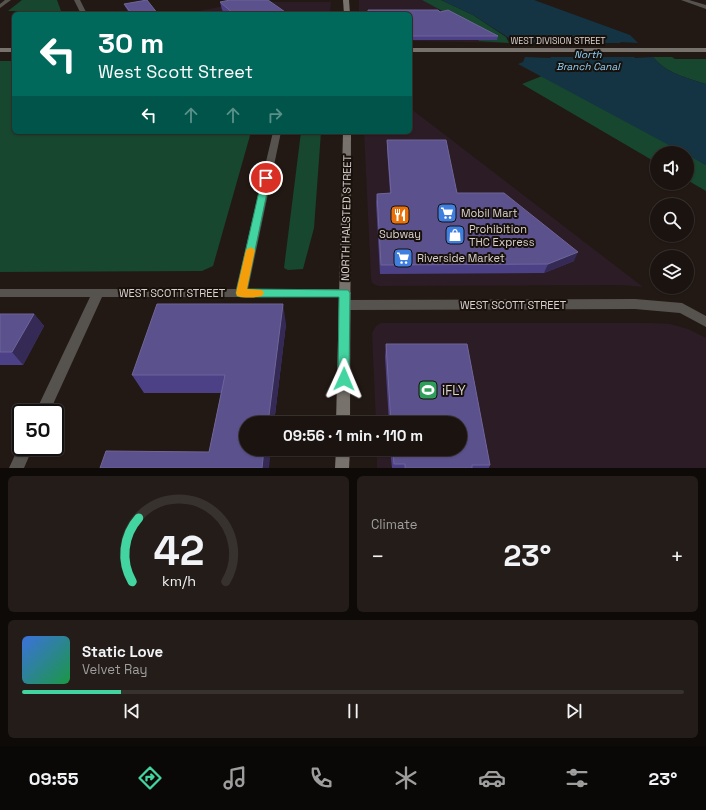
<!DOCTYPE html>
<html lang="en">
<head>
<meta charset="utf-8">
<style>
  :root { --surface:#1a130f; --page:#231c18; --text:#f1f3f6; --muted:#9f9e9e; --line:#38322f; --accent:#42d4a1 }
  body { margin:0; font-family:"Space Grotesk",sans-serif; background:var(--page); color:var(--text); height:100vh; display:flex; flex-direction:column; font-size:15px; white-space:nowrap }
  * { box-sizing:border-box; margin:0 }
  p { font-size:13px; color:var(--muted) }
  .icon { flex:none; width:22px; height:22px; fill:none; stroke:currentColor; stroke-width:2; stroke-linecap:round; stroke-linejoin:round }
  .map { position:relative; height:468px; overflow:hidden }
  .sheet { display:flex; flex-direction:column; gap:8px; padding:8px; background:#0e0a08; flex:1 }
  .sheet>* { flex:none }
  .top-card { position:absolute; left:12px; top:12px; width:400px; height:122px; border-radius:6px; box-shadow:0 1px 3px #0004,0 0 0 1px var(--line); background:#00695c; color:#fff; overflow:hidden }
  .fabs { position:absolute; left:650px; top:146px; display:grid; gap:8px }
  .fabs a { display:grid; place-items:center; width:44px; height:44px; border-radius:50%; background:var(--surface); box-shadow:0 1px 3px #0004,0 0 0 1px var(--line); font-size:20px }
  .speed { position:absolute; left:12px; top:404px; display:flex; gap:8px; font-size:20px; font-weight:700; text-align:center }
  .speed>* { display:grid; place-content:center; width:52px; height:52px; border-radius:50%; background:var(--surface); box-shadow:0 1px 3px #0004,0 0 0 1px var(--line); line-height:1 }
  .speed .limit { border:2px solid #111; border-radius:6px; background:#fff; color:#111 }
  .pin { position:absolute; display:grid; place-items:center; width:34px; height:34px; color:#fff; margin:-17px; border:2px solid #fff; border-radius:50%; box-shadow:0 1px 4px #0007 }
  .me { position:absolute; width:44px; margin:-22px; rotate:1deg; stroke-linejoin:round; filter:drop-shadow(0 0 3px #0008) }
  .turn { display:flex; align-items:center; gap:14px; height:84px; padding:0 20px; font-size:18px }
  .turn .icon { width:52px; height:52px; stroke-width:2.5 }
  .turn b { display:block; font-size:28px; line-height:34px }
  .lanes { display:flex; align-items:center; height:38px; padding:0 20px; background:#0003; justify-content:center; gap:20px; direction:ltr }
  .lanes .off { opacity:.35 }
  .big { font-size:30px; font-weight:600; line-height:1.1 }
  .sheet .tile { flex:1; display:flex; flex-direction:column; justify-content:center; gap:6px; min-width:0; padding:0 14px; border-radius:6px; background:var(--page) }
  .sheet .dial { align-items:center; gap:0 }
  .dial svg { height:104px; overflow:visible; fill:none; stroke:var(--line); stroke-width:7; stroke-linecap:round; text-anchor:middle }
  .dial text { fill:var(--text); stroke:none }
  .song { display:flex; align-items:center; gap:12px }
  .cover { width:48px; height:48px; border-radius:6px; background:linear-gradient(135deg,hsl(220 70% 55%),hsl(140 70% 35%)) }
  .played { height:4px; border-radius:2px; background:linear-gradient(90deg,var(--accent) 15%,var(--line) 15%) }
  .keys { display:flex; justify-content:space-around; direction:ltr }
  .heat { display:flex; justify-content:space-between; align-items:center; font-size:22px; direction:ltr }
  .sheet .tiles { flex:1; display:grid; gap:8px; grid-template-columns:1fr 1fr }
  .tile:last-child { grid-column:span 2 }
  .trip { position:absolute; left:239px; top:416px; width:228px; height:40px; border-radius:20px; background:var(--surface); box-shadow:0 1px 3px #0004,0 0 0 1px var(--line); font-weight:600; line-height:40px; text-align:center }
  .tab-bar { display:flex; height:64px; justify-content:space-around; align-items:center; background:#0a0806; color:var(--muted) }
  .tab-bar .icon { width:28px; height:28px }
  .tab-bar .selected { color:var(--accent) }
  .tab-bar b { font-size:18px; color:var(--text) }
  .map>svg:first-child { display:block }
</style>
</head>
<body>
<div class="map">
<svg width="706" height="468" viewBox="0 0 706 468">
  <rect width="100%" height="100%" fill="#221914"/>
  <g fill="#2c1c25">
    <path d="M359,0H441L506,37L509,43L410,41V14H359Z"/>
    <path d="M244,2H331L330,14L189,13Z"/>
    <path d="M410,108L643,287L622,285L378,286L372,283L371,277L364,132H410Z"/>
    <path d="M381,323H652L670,324L688,329L706,338V468H377V449H460V423H376L372,333L376,326Z"/>
  </g>
  <g fill="#17472f">
    <path d="M22,0H57L61,11H8Z"/>
    <path d="M422,0H441L473,15L506,37L509,43L479,41L472,27Z"/>
    <path d="M653,57H672L675,59H706V84C687,78 666,73 653,57Z"/>
    <path d="M0,61H14V132H251L213,266L202,271L0,272Z"/>
    <path d="M542,76L685,153H657V163L522,84Z"/>
    <path d="M301,132H321L314,228L303,269L288,270L284,268Z"/>
    <path d="M687,154L706,165V191L687,180Z"/>
  </g>
  <path fill="#143444" d="M441,0H534L630,35L638,43L620,42L635,58L653,57C666,73 687,78 706,84V165L518,64L523,62L525,57L551,58L539,40H535L537,43L515,42L473,15Z"/>
  <path fill="#221914" d="M513,43H640L638,45L624,44L636,56L653,55L656,57H523L524,55H547L539,43L523,45Z"/>
  <g fill="none" stroke-linecap="round" stroke-linejoin="round">
    <g fill="#56534f" fill-rule="evenodd">
      <path d="M5,0H11L0,8V4Z"/>
      <path d="M74,0H80L87,14H81Z"/>
      <path d="M681,0H689L706,5V9Z"/>
      <path d="M273,132H281L248,289H345L349,290L351,293L349,296L345,297H102L49,413H35L90,297H0V289H236Z"/>
      <path d="M21,442V447H33L24,468H9Z"/>
    </g>
    <path fill="#56534f" fill-rule="evenodd" d="M635,299L682,303L706,316V327L680,313L635,309L345,310L341,308L339,305L341,302L345,300Z"/>
    <g fill="#78726c" fill-rule="evenodd">
      <path d="M343,0H349L350,14H344Z"/>
      <rect x="0" y="48" width="14" height="4"/>
      <rect x="410" y="48" width="296" height="4"/>
      <path d="M343,132H351L350,423H336Z"/>
      <path d="M336,449H350L349,468H335Z"/>
    </g>
  </g>
  <g fill="#4c4186">
    <path d="M220,2L288,14H226L222,10Z"/>
    <path d="M124,4L158,14H130L126,8Z"/>
    <path d="M440,12L498,36L497,40H410V14Z"/>
    <path d="M387,140L457,193L574,261L544,273L380,274L376,202L377,194L390,193L387,149Z"/>
    <path d="M0,314H34L44,326L23,365H0Z"/>
    <path d="M286,324L274,423H246L209,452L221,393H144L132,375Z"/>
    <path d="M386,344H467L490,465L489,468H392L390,449H460V423H389L385,357Z"/>
  </g>
  <g fill="#352a55">
    <path d="M578,252L574,261L544,273L548,264Z"/>
    <path d="M283,304L286,324L274,423H268Z"/>
    <path d="M34,314L44,326L23,365L12,352Z"/>
    <path d="M264,449H271L269,468H262Z"/>
  </g>
  <g fill="#5b518d" stroke="#6f6598">
    <path d="M147,0L158,14H132L124,4Z"/>
    <path d="M230,0H268L288,14H234L220,2Z"/>
    <path d="M368,10H438L440,12L448,10L498,36H410V14H368Z"/>
    <path d="M387,140H446L457,193H504L578,252L548,264L381,265L377,194L391,193Z"/>
    <path d="M157,304H283L268,423H246V449H264L262,468H100L106,451L209,452L225,375H132Z"/>
    <path d="M0,314H34L12,352H0Z"/>
    <path d="M386,344H467L490,465H472V468H405V464H394L393,449H460V423H391Z"/>
  </g>
  <path fill="#42d4a1" stroke="#2b8a69" d="M266,176L270,178L247,289L348,290L350,293L349,379L348,383L344,384L339,383L338,379L339,297H241L237,296L236,293L262,178Z"/>
  <path fill="#f59e0b" d="M251,247L255,250L247,289L262,290L264,293L262,296C255,298 244,298 237,296L236,293L246,250Z"/>
  <defs>
    <symbol id="supermarket-square" viewBox="-11 -11 22 22"><rect x="-9" y="-9" width="18" height="18" rx="4" fill="#3f7fe0" stroke="#18100b"/><path d="M-6-5.5h2.5l.6 2H6L4.5 2H-2.5L-4.4-4H-6ZM-1.5 3.2a1.3 1.3 0 1 0 .1 0ZM3 3.2a1.3 1.3 0 1 0 .1 0Z" fill="#fff"/></symbol>
    <symbol id="restaurant-square" viewBox="-11 -11 22 22"><rect x="-9" y="-9" width="18" height="18" rx="4" fill="#e8710a" stroke="#18100b"/><path d="M-5-6h1v4h1v-4h1v4h1v-4h1v5L-1.5 .5V6h-2V.5L-5-1ZM5-6V6H3V1.5H1.5Q1.5-4 5-6Z" fill="#fff"/></symbol>
    <symbol id="shop-square" viewBox="-11 -11 22 22"><rect x="-9" y="-9" width="18" height="18" rx="4" fill="#3f7fe0" stroke="#18100b"/><path d="M-5-2.5h2.3a2.7 3.5 0 0 1 5.4 0H5L5.5 6h-11ZM-1.5-2.5h3a1.5 2.3 0 0 0-3 0Z" fill="#fff"/></symbol>
    <symbol id="stadium-square" viewBox="-11 -11 22 22"><rect x="-9" y="-9" width="18" height="18" rx="4" fill="#2e9e5b" stroke="#18100b"/><path d="M0-5a6.5 5 0 1 0 0 10a6.5 5 0 1 0 0-10ZM-3.5-1.8h7v3.6h-7Z" fill="#fff"/></symbol>
  </defs>
  <g fill-rule="evenodd">
    <use href="#supermarket-square" x="436" y="202" width="22" height="22"/>
    <use href="#restaurant-square" x="389" y="204" width="22" height="22"/>
    <use href="#shop-square" x="444" y="224" width="22" height="22"/>
    <use href="#supermarket-square" x="392" y="247" width="22" height="22"/>
    <use href="#stadium-square" x="417" y="379" width="22" height="22"/>
  </g>
  <g text-anchor="middle" stroke-width="4" stroke-linejoin="round" paint-order="stroke">
    <g font-size="9" fill="#d9d2cf" stroke="#18100b">
      <text x="558" y="44">WEST DIVISION STREET</text>
    </g>
    <g font-size="10" font-style="italic" fill="#8cd3fb" stroke="#18100b">
      <text x="588" y="58">North<tspan x="588" dy="12">Branch Canal</tspan></text>
    </g>
    <g font-size="11" fill="#d9d2cf" stroke="#18100b" text-anchor="start">
      <text x="461" y="217">Mobil Mart</text>
      <text x="469" y="233">Prohibition<tspan x="469" dy="13">THC Express</tspan></text>
      <text x="400" y="238" text-anchor="middle">Subway</text>
      <text x="417" y="262">Riverside Market</text>
    </g>
    <g font-size="11" fill="#d9d2cf" stroke="#18100b">
      <text transform="translate(346 218) rotate(-89)" y="4">NORTH HALSTED STREET</text>
      <text x="172" y="297">WEST SCOTT STREET</text>
      <text x="513" y="309">WEST SCOTT STREET</text>
    </g>
    <g font-size="13" fill="#d9d2cf" stroke="#18100b" text-anchor="start">
      <text x="442" y="395">iFLY</text>
    </g>
  </g>
</svg>
<div class="fabs">
<a><svg class="icon" aria-label="sound" viewBox="0 0 24 24"><path d="M4 9h4l5-4v14l-5-4H4zM17 9q2 3 0 6"/></svg></a>
<a><svg class="icon" aria-label="search" viewBox="0 0 24 24"><circle cx="10" cy="10" r="6"/><path d="M15 15l6 6"/></svg></a>
<a><svg class="icon" aria-label="layers" viewBox="0 0 24 24"><path d="M12 4l9 5-9 5-9-5zM3 14l9 5 9-5"/></svg></a>
</div>
<div class="speed"><div class="limit">50</div></div>
<div class="pin" style="left:266px;top:178px;background:#d93025"><svg class="icon" aria-label="arrive" viewBox="0 0 24 24"><path d="M6 21V4h12l-3 4 3 4H6"/></svg></div>
<svg class="me" style="left:344px;top:379px" viewBox="-20 -20 40 40"><path d="M0-17L14 15 0 8-14 15z" fill="#42d4a1" stroke="#fff" stroke-width="4"/></svg>
<div class="trip">09:56 · 1 min · 110 m</div>
<div class="top-card">
<div class="turn"><svg class="icon" aria-label="left" viewBox="0 0 24 24"><path d="M17 20v-9H6M10 6l-5 5 5 5"/></svg><div><b>30 m</b>West Scott Street</div></div>
<div class="lanes"><svg class="icon" aria-label="left" viewBox="0 0 24 24"><path d="M17 20v-9H6M10 6l-5 5 5 5"/></svg><svg class="icon off" aria-label="ahead" viewBox="0 0 24 24"><path d="M12 20V5M6 11l6-6 6 6"/></svg><svg class="icon off" aria-label="ahead" viewBox="0 0 24 24"><path d="M12 20V5M6 11l6-6 6 6"/></svg><svg class="icon off" aria-label="right" viewBox="0 0 24 24"><path d="M7 20v-9h11M14 6l5 5-5 5"/></svg></div>
</div>
</div>
<section class="sheet">
<div class="tiles">
<div class="tile dial"><svg viewBox="0 0 100 80">
<path d="M14 69A42 42 0 1 1 86 69"/>
<path d="M14 69A42 42 0 0 1 19 20" stroke="#42d4a1"/>
<text x="50" y="56" font-size="32" font-weight="700">42</text>
<text x="50" y="72" font-size="11">km/h</text>
</svg></div>
<div class="tile"><p>Climate</p>
<div class="heat"><a>−</a><b class="big">23°</b><a>+</a></div>
</div>
<div class="tile">
<div class="song"><i class="cover"></i><div><b>Static Love</b><p>Velvet Ray</p></div></div>
<div class="played"></div>
<div class="keys"><svg class="icon" aria-label="previous" viewBox="0 0 24 24"><path d="M18 5L8 12l10 7zM5 5v14"/></svg><svg class="icon" aria-label="pause" viewBox="0 0 24 24"><path d="M8 5v14M16 5v14"/></svg><svg class="icon" aria-label="next" viewBox="0 0 24 24"><path d="M6 5l10 7-10 7zM19 5v14"/></svg></div>
</div>
</div>
</section>
<nav class="tab-bar">
<b>09:55</b>
<svg class="icon selected" aria-label="directions" viewBox="0 0 24 24"><path d="M12 3l9 9-9 9-9-9zM9 14v-3h6M13 9l2 2-2 2"/></svg>
<svg class="icon" aria-label="music" viewBox="0 0 24 24"><path d="M9 18V5l10-2v13"/><circle cx="6" cy="18" r="3"/><circle cx="16" cy="16" r="3"/></svg>
<svg class="icon" aria-label="phone" viewBox="0 0 24 24"><path d="M5 4h4l2 5-3 2q2 4 5 5l2-3 5 2v4C11 20 4 13 5 4z"/></svg>
<svg class="icon" aria-label="climate" viewBox="0 0 24 24"><path d="M12 3v18M4 7l16 10M4 17L20 7"/></svg>
<svg class="icon" aria-label="car" viewBox="0 0 24 24"><path d="M5 17H2v-5l4-1 3-4h7l3 4 3 1v5h-3M9 17h6M6 11h13"/><circle cx="7" cy="17" r="2"/><circle cx="17" cy="17" r="2"/></svg>
<svg class="icon" aria-label="filters" viewBox="0 0 24 24"><path d="M4 7h16M4 17h16"/><circle cx="9" cy="7" r="2"/><circle cx="15" cy="17" r="2"/></svg>
<b>23°</b>
</nav>
</body>
</html>
